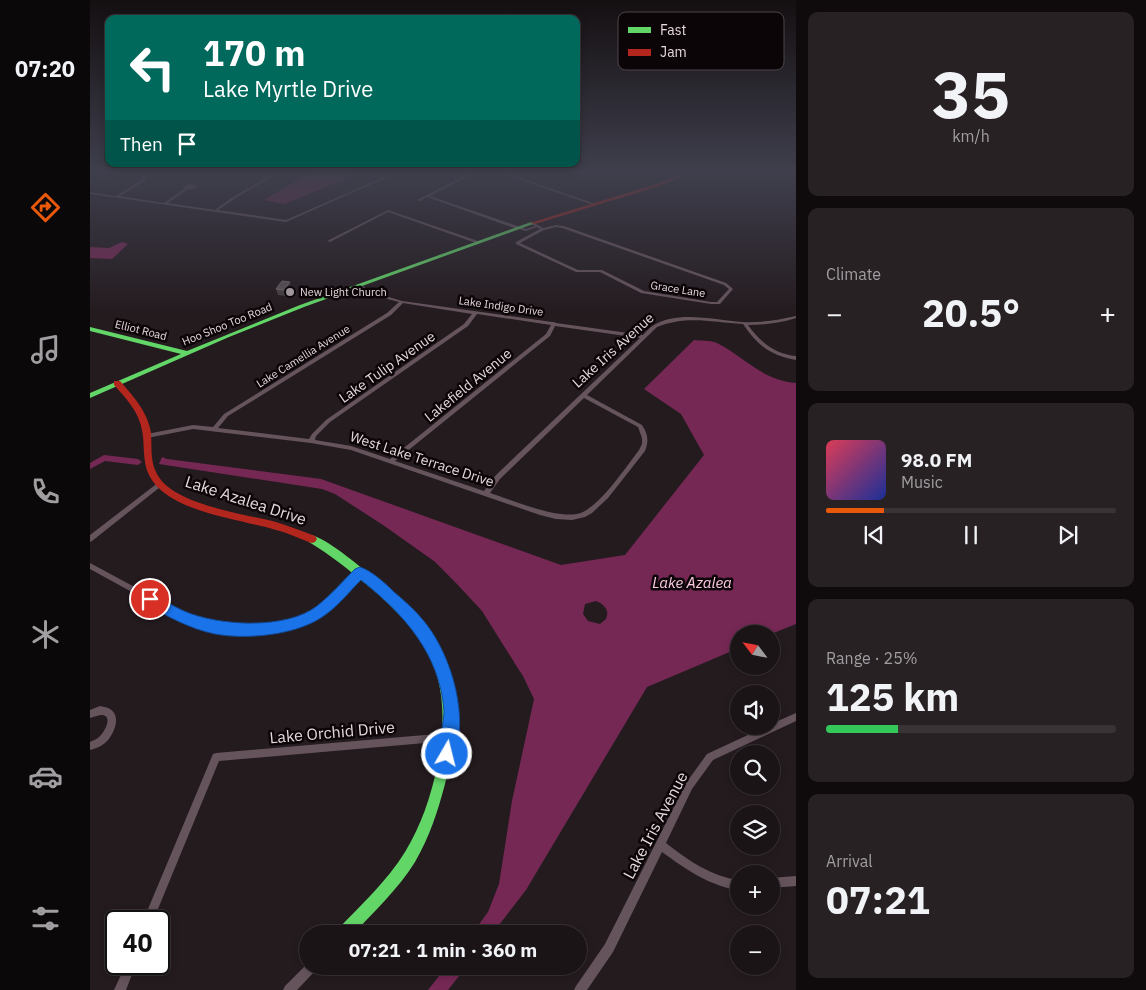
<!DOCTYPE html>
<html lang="en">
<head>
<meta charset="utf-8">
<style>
  :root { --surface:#1b1417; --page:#282124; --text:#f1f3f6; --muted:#a09ea1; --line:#393336; --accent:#ea580c }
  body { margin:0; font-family:"IBM Plex Sans",sans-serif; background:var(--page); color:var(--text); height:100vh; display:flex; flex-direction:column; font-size:19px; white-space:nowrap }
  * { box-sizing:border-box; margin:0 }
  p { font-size:16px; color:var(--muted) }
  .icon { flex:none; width:28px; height:28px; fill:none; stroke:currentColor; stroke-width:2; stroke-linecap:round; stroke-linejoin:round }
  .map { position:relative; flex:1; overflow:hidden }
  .drawer { display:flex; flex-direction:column; gap:12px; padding:12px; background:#0f0b0d; width:350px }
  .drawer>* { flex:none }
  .top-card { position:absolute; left:15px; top:15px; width:475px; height:152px; border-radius:10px; box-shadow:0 2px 8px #0003,0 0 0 1px var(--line); background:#00695c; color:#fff; overflow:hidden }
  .needle { width:32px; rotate:302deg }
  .buttons { position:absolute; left:640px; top:625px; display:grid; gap:10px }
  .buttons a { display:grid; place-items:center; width:50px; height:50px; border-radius:50%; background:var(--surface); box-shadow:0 2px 8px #0003,0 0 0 1px var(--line); font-size:25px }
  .speed { position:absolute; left:15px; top:910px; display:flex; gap:10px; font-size:25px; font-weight:700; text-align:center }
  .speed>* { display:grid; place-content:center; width:65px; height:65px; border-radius:50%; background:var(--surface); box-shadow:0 2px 8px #0003,0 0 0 1px var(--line); line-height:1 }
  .speed .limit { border:2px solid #111; border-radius:8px; background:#fff; color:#111 }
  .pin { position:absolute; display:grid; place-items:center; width:42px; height:42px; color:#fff; margin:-21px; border:2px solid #fff; border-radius:50%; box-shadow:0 1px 5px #0007 }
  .me { position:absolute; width:55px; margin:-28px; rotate:8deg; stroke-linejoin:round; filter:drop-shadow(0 0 4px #0008) }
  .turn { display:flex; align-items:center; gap:18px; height:105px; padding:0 15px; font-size:22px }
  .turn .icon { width:65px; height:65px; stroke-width:2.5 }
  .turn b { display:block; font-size:35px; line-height:42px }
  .then { display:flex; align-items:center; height:48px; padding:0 15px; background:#0003; gap:10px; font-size:19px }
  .big { font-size:38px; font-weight:800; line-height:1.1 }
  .drawer .widget { flex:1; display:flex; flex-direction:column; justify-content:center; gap:8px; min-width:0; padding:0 18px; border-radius:10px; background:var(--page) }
  .drawer .dial { align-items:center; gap:0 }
  .dial b { font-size:65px; line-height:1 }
  .song { display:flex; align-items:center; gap:15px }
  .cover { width:60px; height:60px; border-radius:8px; background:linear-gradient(135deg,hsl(350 70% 55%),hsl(230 70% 35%)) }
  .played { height:5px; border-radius:2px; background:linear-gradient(90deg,var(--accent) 20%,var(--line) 20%) }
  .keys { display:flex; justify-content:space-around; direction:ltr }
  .heat { display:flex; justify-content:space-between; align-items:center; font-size:28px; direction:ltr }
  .charge { height:8px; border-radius:4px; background:linear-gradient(90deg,#34c759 25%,var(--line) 0) }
  .trip { position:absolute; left:209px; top:925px; width:288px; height:50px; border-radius:25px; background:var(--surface); box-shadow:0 2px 8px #0003,0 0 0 1px var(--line); font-weight:800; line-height:50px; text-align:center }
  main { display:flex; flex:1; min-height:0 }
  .tab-bar { display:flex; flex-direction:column; width:90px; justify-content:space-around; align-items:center; background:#0b0809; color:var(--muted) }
  .tab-bar .icon { width:35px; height:35px }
  .tab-bar .active { color:var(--accent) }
  .tab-bar b { font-size:22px; color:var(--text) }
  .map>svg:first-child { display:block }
</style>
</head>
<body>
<main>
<nav class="tab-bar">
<b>07:20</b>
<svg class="icon active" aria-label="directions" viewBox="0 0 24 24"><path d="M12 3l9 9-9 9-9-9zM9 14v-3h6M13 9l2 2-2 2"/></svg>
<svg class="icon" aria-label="music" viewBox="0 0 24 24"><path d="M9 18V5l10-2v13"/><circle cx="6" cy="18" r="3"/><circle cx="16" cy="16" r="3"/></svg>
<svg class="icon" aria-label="phone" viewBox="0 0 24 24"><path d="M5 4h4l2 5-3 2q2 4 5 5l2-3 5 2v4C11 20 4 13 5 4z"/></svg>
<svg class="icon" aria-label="climate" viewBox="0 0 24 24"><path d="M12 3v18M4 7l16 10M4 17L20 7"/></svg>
<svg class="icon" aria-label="car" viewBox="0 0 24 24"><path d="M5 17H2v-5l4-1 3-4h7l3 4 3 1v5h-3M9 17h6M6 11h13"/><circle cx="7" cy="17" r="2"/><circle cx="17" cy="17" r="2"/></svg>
<svg class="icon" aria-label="filters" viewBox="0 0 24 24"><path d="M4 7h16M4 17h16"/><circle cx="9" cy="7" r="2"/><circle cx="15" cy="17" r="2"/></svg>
</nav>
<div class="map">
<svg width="706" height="990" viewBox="0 0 706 990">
  <rect width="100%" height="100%" fill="#241b1f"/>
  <g fill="#762855" fill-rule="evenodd">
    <path d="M219,173H270L194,204L174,200Z"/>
    <path d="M32,242L38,244L22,259L0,258V247L19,248Z"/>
    <path d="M604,340C611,341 620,340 627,343C655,357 671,380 706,383V624L681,634H649V648L557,687L436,890L402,934H382L398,912L409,884L422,801L444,699L433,676L391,612L345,562L293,525L245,494L232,489L69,464L72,457L77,459L231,479L471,565L535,555L614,455L591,414L554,389ZM506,601C514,604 520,610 516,619L510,624L498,621L493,614L495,604Z"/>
    <path d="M357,966H377L358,990H338Z"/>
  </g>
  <path fill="#241b1f" d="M295,527L345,562L367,584L392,611L424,662L422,663L389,613L360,579L344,562L293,529Z"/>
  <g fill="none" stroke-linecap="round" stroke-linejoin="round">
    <path fill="#762855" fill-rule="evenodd" d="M14,455L48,459L52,462L48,465L15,461L0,469V463Z"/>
    <g fill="#66545d" fill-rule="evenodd">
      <path d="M49,173L56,174V180L30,196L74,203L94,189L93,187L102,183L107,186V188L97,190L78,203L125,210L144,196L176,178L159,173H165L178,177L184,173H188L146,198L128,210L196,220L303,173H307L196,222L0,194V192L26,196L53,179V175Z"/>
      <path d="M380,173H384L340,196L436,229L445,226L440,223L442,222L453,228L466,225L474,226L636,283L643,289L630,304H621L551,293L510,272H486L426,244V242L450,229L447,227L436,231L429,229H427L337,197L330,201L327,200ZM466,227L472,228L634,285L639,289L627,302H621L554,291L512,270H488L430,243L454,230Z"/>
      <path d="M411,173H416L506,204L503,205Z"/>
      <path d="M298,210L388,241L389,242L386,243L298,212L240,242L237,241Z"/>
      <path d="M268,284H270L282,292L312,301L462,322H464L466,323L553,335C556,332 560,327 564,325C588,310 626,320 652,322C670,323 688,320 706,316V318C690,323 674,325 658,325C670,342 685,354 706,356V360C681,356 667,345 653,324C622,322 596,315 567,327L497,395L552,425C558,434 559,441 555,451L518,498L502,513L495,517L482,520L466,519L450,515L261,450L221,443L103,429L57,438L55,437L54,436L57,434L103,425L123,427L134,414L297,313L309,302L278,294L268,286ZM313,303L382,314L374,324L236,420L222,434L219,439L128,428L138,416L301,315ZM387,314L461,325L456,334L300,459L261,446L225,440L226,436L240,422L378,326ZM465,326L550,338L406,475L394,491L305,461L460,336ZM494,398L548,427L552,438V444L549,450C536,467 512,503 493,512C472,522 422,500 400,493L410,479Z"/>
      <path d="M69,482H71L74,484L2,541L0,542V535Z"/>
      <path d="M0,563L104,619L124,623L148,625L189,623L215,616L240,599L268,571L270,570L272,571L274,573L246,603L220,621L189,631L148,633L124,631L100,624L0,569Z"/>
      <path d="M10,706C12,707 17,707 18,708C32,714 25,732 18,740C13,746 7,748 0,750V742C4,740 8,739 11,735C15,731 23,716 12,715C8,715 4,717 0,718V710Z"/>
      <path d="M706,713V721L623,760L602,789L576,843C596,859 622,877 649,880V890C621,887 594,868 572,852L523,952L497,990H484L486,986L515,944L596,783L617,754L677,726H681V724Z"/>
      <path d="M358,733L361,734L362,737L361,740L358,741L129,761L63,921H53L123,754L126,753Z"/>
      <path d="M706,876V886L681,888V878Z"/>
      <path d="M218,963V966H227L226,970L207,990H193L195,986Z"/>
      <path d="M36,964H46L36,990H24Z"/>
    </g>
    <g fill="#63d668" fill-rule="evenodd">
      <path d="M441,222L446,223L214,307L139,337L0,398V393L91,354L0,331V327L97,351L210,305Z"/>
      <path d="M222,535C244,543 271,568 290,583C359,639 377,699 355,784C348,811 339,838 325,862C308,889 285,911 263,934H246L248,929C271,905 297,881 315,852C331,826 341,796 347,767C364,681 342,639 277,585C258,569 239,554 219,542L217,539L219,536Z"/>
    </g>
    <g fill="#b3261e" fill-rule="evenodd">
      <path d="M594,173H600L573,185L445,224L440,223L569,183Z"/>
      <path d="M24,381H30C43,396 58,412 61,433C62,447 60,462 67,474C83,505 155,514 186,522C199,526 212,531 225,536L227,539L225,542L222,543C210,539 199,533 186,530C150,519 77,512 59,475C52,461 55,445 52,430C49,412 36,398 24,385Z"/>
    </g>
  </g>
  <path fill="#473f43" d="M201,288L196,296L188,295L186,289Z"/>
  <path fill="#32292d" d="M200,282L201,288L196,296L194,290Z"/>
  <path fill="#584f53" stroke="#6e6469" d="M192,281L200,282L194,290L186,289Z"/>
  <linearGradient id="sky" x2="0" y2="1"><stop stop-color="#140f11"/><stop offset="0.55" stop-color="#3f3f4d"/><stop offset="1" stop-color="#3f3f4d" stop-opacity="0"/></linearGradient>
  <rect width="706" height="312" fill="url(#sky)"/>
  <path fill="#1a73e8" stroke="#114b97" d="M270,567C282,571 295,583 304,592C316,602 327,612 337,625C362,658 380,719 363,760L357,762L352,760C346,746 354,726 354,711C350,654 314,614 271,580C259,592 248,606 235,615C209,635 157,640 125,634C100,629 77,616 55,604L53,599L55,595L60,593C72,598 82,606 94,611C128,626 196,630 227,606C241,595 253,581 265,569Z"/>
  <circle fill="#a1969b" stroke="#0c0508" stroke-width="2" cx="200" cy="292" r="5"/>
  <g text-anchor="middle" stroke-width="5" stroke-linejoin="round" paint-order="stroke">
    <g font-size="11" fill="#e5d8de" stroke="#0c0508">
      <text transform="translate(588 289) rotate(9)" y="4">Grace Lane</text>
      <text transform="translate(411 306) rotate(8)" y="4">Lake Indigo Drive</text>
      <text transform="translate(137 324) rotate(-22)" y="4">Hoo Shoo Too Road</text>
      <text transform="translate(51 330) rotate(14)" y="4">Elliot Road</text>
      <text transform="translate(213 356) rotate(-32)" y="4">Lake Camellia Avenue</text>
    </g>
    <g font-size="11" fill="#e5d8de" stroke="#0c0508" text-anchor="start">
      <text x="210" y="296">New Light Church</text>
    </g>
    <g font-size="14" fill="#e5d8de" stroke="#0c0508">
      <text transform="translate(523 350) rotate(-42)" y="5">Lake Iris Avenue</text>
      <text transform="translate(297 367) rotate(-35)" y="5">Lake Tulip Avenue</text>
      <text transform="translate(378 385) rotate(-39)" y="5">Lakefield Avenue</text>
      <text transform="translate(332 459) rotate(18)" y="5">West Lake Terrace Drive</text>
    </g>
    <g font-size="15" font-style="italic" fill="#fccae1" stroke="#0c0508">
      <text x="602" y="588">Lake Azalea</text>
    </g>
    <g font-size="16" fill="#e5d8de" stroke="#0c0508">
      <text transform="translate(156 500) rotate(18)" y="6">Lake Azalea Drive</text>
      <text transform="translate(242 732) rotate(-5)" y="6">Lake Orchid Drive</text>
      <text transform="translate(565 825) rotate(-62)" y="6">Lake Iris Avenue</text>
    </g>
  </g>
  <rect x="528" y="12" width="166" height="58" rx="8" fill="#0c0508" stroke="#4d4448" stroke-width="1"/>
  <rect x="538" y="27" width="23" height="6" fill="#63d668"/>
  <rect x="538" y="49" width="23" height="7" fill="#b3261e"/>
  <g font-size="14" fill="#e5d8de">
    <text x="570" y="35">Fast</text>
    <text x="570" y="57">Jam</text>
  </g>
</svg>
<div class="buttons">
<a><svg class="needle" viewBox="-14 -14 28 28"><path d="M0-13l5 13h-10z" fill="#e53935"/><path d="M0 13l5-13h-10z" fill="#a09ea1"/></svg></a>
<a><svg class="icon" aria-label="sound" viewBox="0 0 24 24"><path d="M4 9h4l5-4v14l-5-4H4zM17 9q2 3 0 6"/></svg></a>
<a><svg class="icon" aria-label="search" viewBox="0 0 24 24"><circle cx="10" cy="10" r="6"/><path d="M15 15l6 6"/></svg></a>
<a><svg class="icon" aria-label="layers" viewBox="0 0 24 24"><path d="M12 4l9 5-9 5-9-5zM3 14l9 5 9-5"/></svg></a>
<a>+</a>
<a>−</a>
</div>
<div class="speed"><div class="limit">40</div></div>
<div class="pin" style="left:60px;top:599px;background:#d93025"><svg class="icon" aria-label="arrive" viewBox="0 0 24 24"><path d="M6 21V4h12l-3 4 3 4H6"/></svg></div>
<svg class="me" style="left:357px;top:754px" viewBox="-20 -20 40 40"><circle r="17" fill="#1a73e8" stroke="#fff" stroke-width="3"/><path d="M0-11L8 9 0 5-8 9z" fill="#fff"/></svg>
<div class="trip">07:21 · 1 min · 360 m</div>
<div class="top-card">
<div class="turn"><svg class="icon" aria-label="left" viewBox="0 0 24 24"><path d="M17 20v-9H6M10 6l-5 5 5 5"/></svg><div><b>170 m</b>Lake Myrtle Drive</div></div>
<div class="then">Then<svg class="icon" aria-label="arrive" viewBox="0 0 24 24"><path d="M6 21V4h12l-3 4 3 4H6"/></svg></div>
</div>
</div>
<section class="drawer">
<div class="widget dial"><b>35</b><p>km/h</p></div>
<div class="widget"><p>Climate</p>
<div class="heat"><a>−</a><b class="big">20.5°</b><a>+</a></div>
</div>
<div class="widget">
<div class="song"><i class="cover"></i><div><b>98.0 FM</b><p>Music</p></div></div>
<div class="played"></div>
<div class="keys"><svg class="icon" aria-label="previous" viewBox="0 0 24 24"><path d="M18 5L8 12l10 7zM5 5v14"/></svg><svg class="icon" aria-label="pause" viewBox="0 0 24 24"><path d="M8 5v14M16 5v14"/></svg><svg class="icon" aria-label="next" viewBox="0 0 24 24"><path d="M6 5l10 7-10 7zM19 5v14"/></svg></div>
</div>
<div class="widget"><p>Range · 25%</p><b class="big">125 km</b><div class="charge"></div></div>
<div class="widget"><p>Arrival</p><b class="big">07:21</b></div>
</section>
</main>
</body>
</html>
